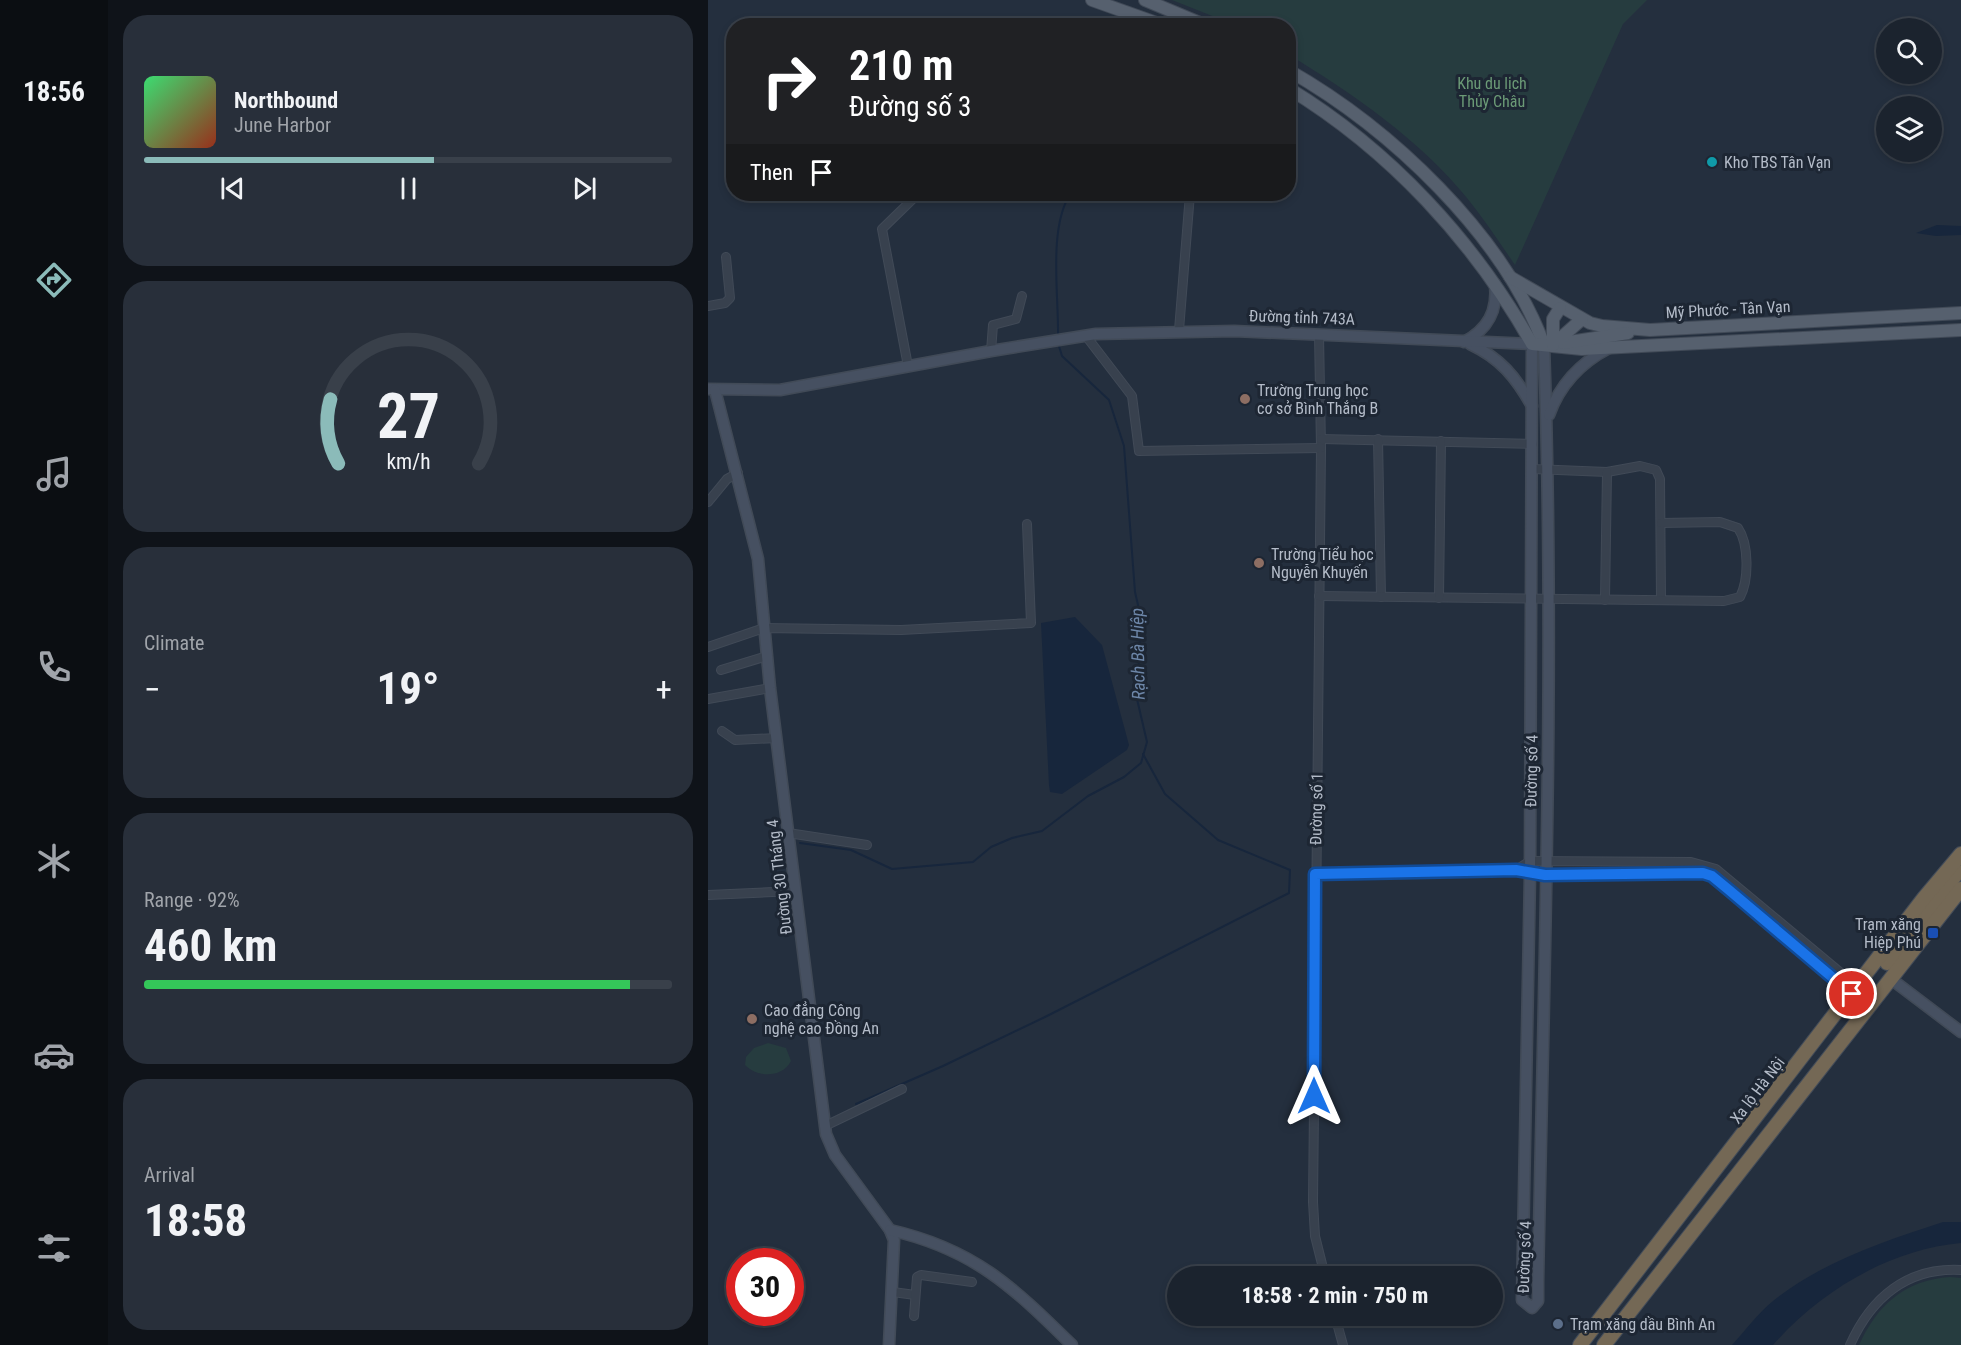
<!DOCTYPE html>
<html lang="en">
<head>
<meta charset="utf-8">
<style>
  :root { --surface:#1b232e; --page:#282f3a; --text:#f1f3f6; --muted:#a0a4aa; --line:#39404a; --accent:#8bbbb9 }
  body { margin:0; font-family:"Roboto Condensed",sans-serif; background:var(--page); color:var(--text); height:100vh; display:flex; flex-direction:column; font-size:22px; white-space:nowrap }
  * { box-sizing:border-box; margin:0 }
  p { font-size:20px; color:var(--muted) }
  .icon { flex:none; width:33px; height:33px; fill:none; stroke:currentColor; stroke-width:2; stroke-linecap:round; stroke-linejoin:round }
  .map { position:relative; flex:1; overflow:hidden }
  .side { display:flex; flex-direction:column; gap:15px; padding:15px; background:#0f1319; width:600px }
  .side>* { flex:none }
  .hud { position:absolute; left:18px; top:18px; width:570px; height:183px; border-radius:24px; box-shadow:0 3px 9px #0003,0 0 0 2px var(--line); background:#202124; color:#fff; overflow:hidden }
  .buttons { position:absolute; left:1168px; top:18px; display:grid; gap:12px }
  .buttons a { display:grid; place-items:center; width:66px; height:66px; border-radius:50%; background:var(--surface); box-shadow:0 3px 9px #0003,0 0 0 2px var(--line); font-size:30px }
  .speed { position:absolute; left:18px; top:1248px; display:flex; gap:12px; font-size:30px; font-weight:700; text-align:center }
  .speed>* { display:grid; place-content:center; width:78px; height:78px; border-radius:50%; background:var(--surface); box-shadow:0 3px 9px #0003,0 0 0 2px var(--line); line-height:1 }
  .speed .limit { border:9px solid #d22; background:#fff; color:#111 }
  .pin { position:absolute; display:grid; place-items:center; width:51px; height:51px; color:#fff; margin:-26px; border:3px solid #fff; border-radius:50%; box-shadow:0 2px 6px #0007 }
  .me { position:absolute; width:66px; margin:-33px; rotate:0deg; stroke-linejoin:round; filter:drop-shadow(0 0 4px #0008) }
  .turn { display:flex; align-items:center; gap:21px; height:126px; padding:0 24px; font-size:27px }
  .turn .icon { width:78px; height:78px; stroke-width:2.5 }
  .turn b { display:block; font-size:42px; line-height:51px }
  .then { display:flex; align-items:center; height:57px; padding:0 24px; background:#0003; gap:12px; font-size:22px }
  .big { font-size:45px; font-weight:700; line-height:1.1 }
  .side .tile { flex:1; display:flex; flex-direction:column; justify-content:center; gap:9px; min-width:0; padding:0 21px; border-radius:24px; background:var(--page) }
  .side .dial { align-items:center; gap:0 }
  .dial svg { height:156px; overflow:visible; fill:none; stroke:var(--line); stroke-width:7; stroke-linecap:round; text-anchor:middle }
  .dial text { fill:var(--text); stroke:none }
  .song { display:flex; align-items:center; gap:18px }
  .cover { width:72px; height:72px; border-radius:9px; background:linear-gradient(135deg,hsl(140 70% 55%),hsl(10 70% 35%)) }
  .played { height:6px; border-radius:3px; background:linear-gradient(90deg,var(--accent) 55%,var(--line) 55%) }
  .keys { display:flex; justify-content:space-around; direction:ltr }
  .heat { display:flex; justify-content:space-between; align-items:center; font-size:33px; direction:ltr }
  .charge { height:9px; border-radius:4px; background:linear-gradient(90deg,#34c759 92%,var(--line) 0) }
  .trip { position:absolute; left:459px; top:1266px; width:336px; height:60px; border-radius:30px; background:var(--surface); box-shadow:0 3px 9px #0003,0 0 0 2px var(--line); font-weight:700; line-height:60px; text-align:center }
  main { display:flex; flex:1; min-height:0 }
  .tabs { display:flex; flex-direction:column; width:108px; justify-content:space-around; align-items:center; background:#0b0e12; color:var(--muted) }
  .tabs .icon { width:42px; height:42px }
  .tabs .active { color:var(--accent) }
  .tabs b { font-size:27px; color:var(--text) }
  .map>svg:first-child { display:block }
</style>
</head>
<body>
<main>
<nav class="tabs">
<b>18:56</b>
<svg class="icon active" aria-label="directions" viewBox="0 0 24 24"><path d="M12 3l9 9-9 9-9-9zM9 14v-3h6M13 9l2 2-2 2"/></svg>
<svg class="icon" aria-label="music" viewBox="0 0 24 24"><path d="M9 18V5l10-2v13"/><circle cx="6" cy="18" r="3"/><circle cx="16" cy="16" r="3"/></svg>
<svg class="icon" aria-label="phone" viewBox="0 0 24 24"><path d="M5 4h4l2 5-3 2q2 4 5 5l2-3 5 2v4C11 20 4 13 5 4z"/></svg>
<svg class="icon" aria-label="climate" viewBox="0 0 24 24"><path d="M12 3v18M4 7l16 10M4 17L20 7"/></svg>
<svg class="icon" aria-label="car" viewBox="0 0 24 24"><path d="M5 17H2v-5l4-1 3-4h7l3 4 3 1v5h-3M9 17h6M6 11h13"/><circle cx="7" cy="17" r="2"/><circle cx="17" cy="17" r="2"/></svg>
<svg class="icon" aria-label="filters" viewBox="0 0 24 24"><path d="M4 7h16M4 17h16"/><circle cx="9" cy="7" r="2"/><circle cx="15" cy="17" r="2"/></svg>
</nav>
<section class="side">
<div class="tile">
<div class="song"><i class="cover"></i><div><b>Northbound</b><p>June Harbor</p></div></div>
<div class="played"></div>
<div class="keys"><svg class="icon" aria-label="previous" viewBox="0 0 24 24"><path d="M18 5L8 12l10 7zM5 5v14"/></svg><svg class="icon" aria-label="pause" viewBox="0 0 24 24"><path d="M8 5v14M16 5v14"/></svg><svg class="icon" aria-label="next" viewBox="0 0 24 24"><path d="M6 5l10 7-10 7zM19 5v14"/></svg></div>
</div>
<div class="tile dial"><svg viewBox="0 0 100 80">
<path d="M14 69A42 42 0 1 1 86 69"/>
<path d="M14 69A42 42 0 0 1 10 36" stroke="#8bbbb9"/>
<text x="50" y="56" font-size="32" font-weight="700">27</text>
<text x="50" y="72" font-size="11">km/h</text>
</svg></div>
<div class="tile"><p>Climate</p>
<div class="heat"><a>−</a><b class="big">19°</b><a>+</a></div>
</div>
<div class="tile"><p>Range · 92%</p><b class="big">460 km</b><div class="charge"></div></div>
<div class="tile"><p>Arrival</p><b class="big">18:58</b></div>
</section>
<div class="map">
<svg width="1253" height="1345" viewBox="0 0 1253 1345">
  <rect width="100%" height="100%" fill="#242f3e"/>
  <g fill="#263c3f">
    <path d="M464,0H939L915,24L807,265C791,242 776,219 759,198C713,141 643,92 581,55L580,26L527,25Z"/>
    <path d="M60,1043L78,1048L83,1061C74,1078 50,1078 37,1065L38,1057L46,1048Z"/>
    <path d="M1242,1277L1253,1278V1345H1151C1169,1305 1197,1280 1242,1277Z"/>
  </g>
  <g fill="#17263c">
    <path d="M1229,225L1253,226V235L1228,236L1208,233Z"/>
    <path d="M367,617L394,645L421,745L419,750L354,794L342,792L341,785L333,623Z"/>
    <path d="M1235,1222H1253V1243C1182,1249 1111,1292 1065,1345H1024C1037,1331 1050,1313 1065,1301C1113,1262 1177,1241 1235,1222Z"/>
  </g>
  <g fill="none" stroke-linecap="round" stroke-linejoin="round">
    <g stroke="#17263c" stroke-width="2">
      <path d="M350,337C351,296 340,230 362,194"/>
      <path d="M92,843L143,850L184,869L265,862L283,847L304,838L334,831L380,796L416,777L433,763L439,742L429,699L433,618L427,592L416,446L401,400L354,356L350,343"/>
      <path d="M148,1104L235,1066L339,1016L581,893L582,870L510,840L457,794L435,754"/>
    </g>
    <defs>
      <g id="street">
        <path d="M0,306L17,303L22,298L18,257"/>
        <path d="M471,330L482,194"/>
        <path d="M611,334L613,448L605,1202L607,1236L617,1276"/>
        <path d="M378,336L424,396L431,451L613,448"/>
        <path d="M283,351L285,325L308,319L314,296"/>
        <path d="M200,366L174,229L210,194"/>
        <path d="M613,439L825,444"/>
        <path d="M670,439L673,597"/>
        <path d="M825,469L899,472L932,466L948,470L952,479L953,600"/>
        <path d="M0,502L19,479L30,473"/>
        <path d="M611,596L1016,601L1032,597C1041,580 1041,544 1030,528L1012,522L953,523"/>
        <path d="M731,598L733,441"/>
        <path d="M897,600L899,472"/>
        <path d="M0,647L56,628L193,630L323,623L319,524"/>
        <path d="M13,670L59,656"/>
        <path d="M0,699L62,688"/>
        <path d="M14,731L27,740L69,738"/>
        <path d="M80,833L159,845"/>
        <path d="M808,870L822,861L983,862L1008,869L1156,992"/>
        <path d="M607,874L808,870L837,875L995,873L1004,876L1150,1000"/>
        <path d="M0,895L87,891"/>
        <path d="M117,1126L194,1089"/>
        <path d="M185,1292L207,1295"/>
        <path d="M206,1316L209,1277L213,1275L264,1282"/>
        <path d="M627,1316L635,1345"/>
        <path d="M1142,1345C1163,1298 1199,1267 1253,1270"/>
      </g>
      <g id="secondary">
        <path d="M756,342C780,329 790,311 787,284"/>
        <path d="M762,344C792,358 808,377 824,406"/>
        <path d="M0,389L72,390L283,351L388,334L526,331L824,344L822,874L814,1300L824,1308L830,1301V1282C836,970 847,657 836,345"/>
        <path d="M7,390L50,559L62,688L118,1134L127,1155L182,1230L186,1240L181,1345"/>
        <path d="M841,415C852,384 872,363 901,348"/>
        <path d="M1187,982L1253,1032"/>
        <path d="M182,1230C266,1249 305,1287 364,1345"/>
      </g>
      <g id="primary">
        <path d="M384,0L457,26"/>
        <path d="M437,0L499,26"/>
        <path d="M580,70C682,128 795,234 836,345"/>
        <path d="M580,88C682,150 766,241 824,344L874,349L1253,330"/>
        <path d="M802,277L882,323L894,326L942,330L1253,313"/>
        <path d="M855,343L920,333"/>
        <path d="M846,344L874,319"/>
        <path d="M845,345V319L852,308"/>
      </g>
      <g id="highway">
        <path d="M1179,963L1250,872"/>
        <path d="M872,1345L1216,898L1253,854"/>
        <path d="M896,1345L1253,889"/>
      </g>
    </defs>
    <use href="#street" stroke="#414a57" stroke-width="10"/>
    <use href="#secondary" stroke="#414a57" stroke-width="13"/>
    <use href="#primary" stroke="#414a57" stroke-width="14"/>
    <use href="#highway" stroke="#434c59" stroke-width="16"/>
    <use href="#street" stroke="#38414e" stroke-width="8"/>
    <use href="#secondary" stroke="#465061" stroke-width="10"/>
    <use href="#primary" stroke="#56606e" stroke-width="12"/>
    <use href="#highway" stroke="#746855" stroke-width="14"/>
  </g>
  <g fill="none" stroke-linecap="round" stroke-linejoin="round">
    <defs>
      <path id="route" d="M606,1096L607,874L808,870L837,875L995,873L1004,876L1021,890L1144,994"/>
    </defs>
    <use href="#route" stroke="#114b97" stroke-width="15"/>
    <use href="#route" stroke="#1a73e8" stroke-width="10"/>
  </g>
  <circle fill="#0f9aa8" stroke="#1d2633" stroke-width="2" cx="1004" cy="162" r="6"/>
  <g fill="#8d6e63" stroke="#1d2633" stroke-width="2">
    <circle cx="537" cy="399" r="6"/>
    <circle cx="551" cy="563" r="6"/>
    <circle cx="44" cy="1019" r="6"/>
  </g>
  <rect fill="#1a4fb4" stroke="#1d2633" stroke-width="2" x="1219" y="927" width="12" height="12" rx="3"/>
  <circle fill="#5c6f8a" stroke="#1d2633" stroke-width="2" cx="850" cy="1324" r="6"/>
  <g text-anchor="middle" stroke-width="6" stroke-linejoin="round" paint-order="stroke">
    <g font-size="16" fill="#6b9a76" stroke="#1d2633">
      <text x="784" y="89">Khu du lịch<tspan x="784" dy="18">Thủy Châu</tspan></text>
    </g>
    <g font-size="16" fill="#b4bcc9" stroke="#1d2633" text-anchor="start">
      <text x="1016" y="168">Kho TBS Tân Vạn</text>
      <text x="549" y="396">Trường Trung học<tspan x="549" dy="18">cơ sở Bình Thắng B</tspan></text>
      <text x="563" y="560">Trường Tiểu học<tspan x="563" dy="18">Nguyễn Khuyến</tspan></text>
      <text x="1213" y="930" text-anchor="end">Trạm xăng<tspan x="1213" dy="18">Hiệp Phú</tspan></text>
      <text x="56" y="1016">Cao đẳng Công<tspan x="56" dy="18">nghệ cao Đồng An</tspan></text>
      <text x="862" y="1330">Trạm xăng dầu Bình An</text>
    </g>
    <g font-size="16" fill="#b4bcc9" stroke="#1d2633">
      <text transform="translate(1020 309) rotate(-3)" y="6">Mỹ Phước - Tân Vạn</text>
      <text transform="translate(594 317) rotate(2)" y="6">Đường tỉnh 743A</text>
      <text transform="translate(823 771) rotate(-89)" y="6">Đường số 4</text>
      <text transform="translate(608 809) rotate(-89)" y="6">Đường số 1</text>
      <text transform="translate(71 877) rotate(-97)" y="6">Đường 30 Tháng 4</text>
      <text transform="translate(1049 1090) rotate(-53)" y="6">Xa lộ Hà Nội</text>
      <text transform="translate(816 1257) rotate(-88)" y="6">Đường số 4</text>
    </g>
    <g font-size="18" font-style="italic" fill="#6d86a8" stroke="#1d2633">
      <text transform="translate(430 654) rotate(-91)" y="6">Rạch Bà Hiệp</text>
    </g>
  </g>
</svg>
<div class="buttons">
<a><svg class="icon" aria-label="search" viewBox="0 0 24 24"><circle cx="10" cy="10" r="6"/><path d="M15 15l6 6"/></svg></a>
<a><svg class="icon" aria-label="layers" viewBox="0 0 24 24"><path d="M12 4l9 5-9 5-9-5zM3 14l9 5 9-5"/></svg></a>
</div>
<div class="speed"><div class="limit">30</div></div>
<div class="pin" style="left:1144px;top:994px;background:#d93025"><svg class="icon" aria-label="arrive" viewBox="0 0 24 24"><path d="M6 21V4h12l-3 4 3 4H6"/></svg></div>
<svg class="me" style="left:606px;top:1096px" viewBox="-20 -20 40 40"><path d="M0-17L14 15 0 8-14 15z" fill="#1a73e8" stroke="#fff" stroke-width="4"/></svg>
<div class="trip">18:58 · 2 min · 750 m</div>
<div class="hud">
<div class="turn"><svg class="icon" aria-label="right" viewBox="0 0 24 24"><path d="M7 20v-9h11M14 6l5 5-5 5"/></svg><div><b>210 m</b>Đường số 3</div></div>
<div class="then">Then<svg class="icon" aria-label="arrive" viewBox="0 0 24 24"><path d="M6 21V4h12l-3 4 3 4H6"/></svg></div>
</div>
</div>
</main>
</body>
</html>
